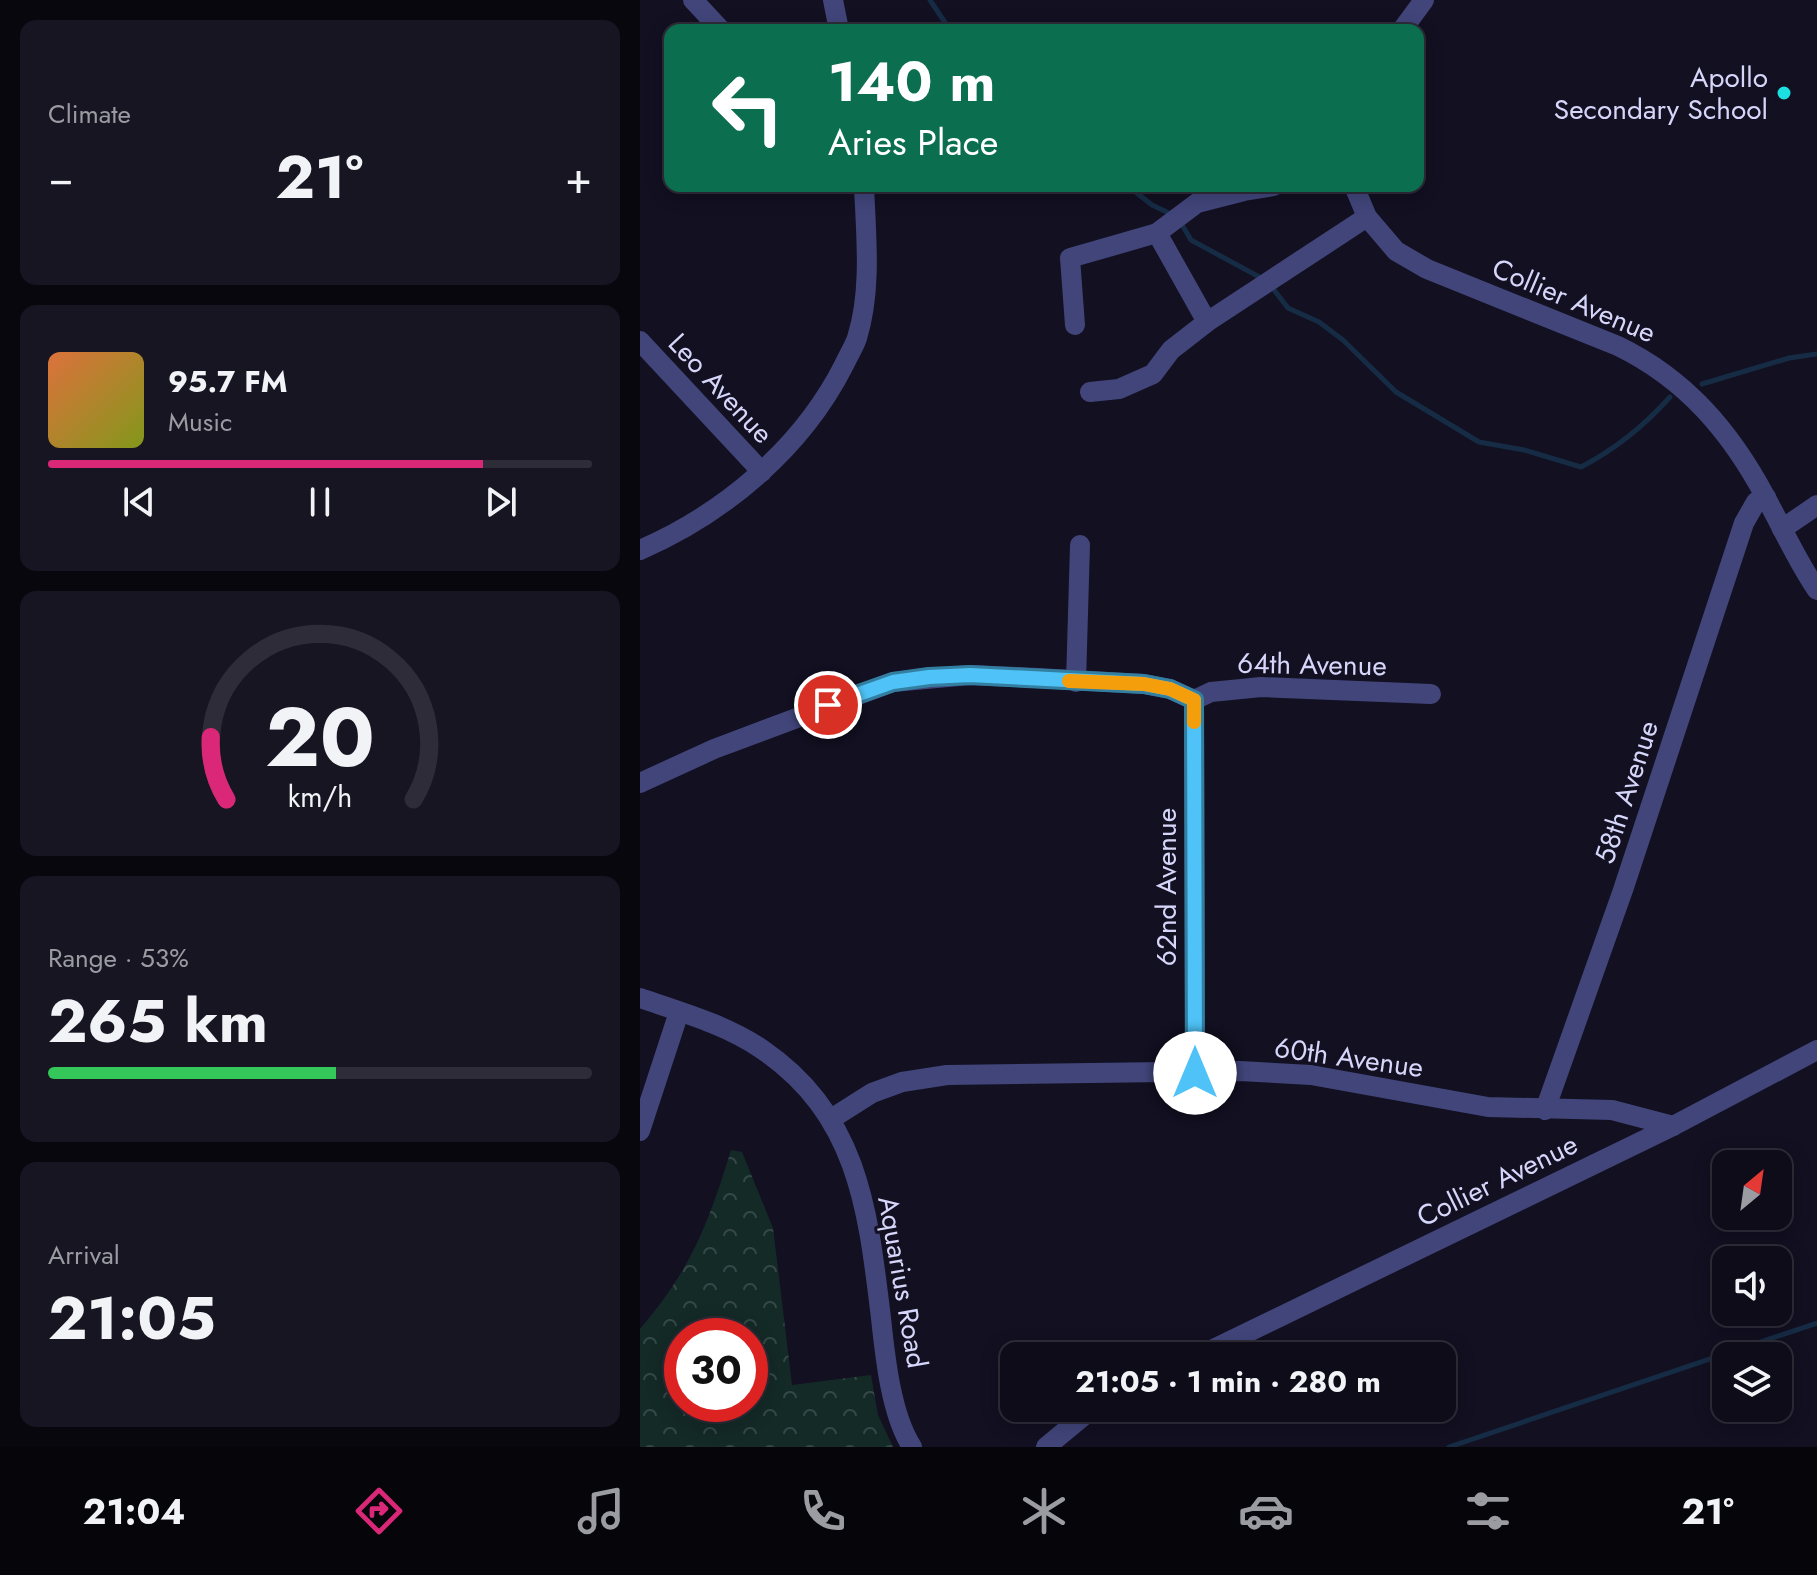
<!DOCTYPE html>
<html lang="en">
<head>
<meta charset="utf-8">
<style>
  :root { --surface:#0e0c19; --page:#171522; --text:#f1f3f6; --muted:#9b9ba2; --line:#2e2c38; --accent:#db2777 }
  body { margin:0; font-family:Jost,sans-serif; background:var(--page); color:var(--text); height:100vh; display:flex; flex-direction:column; font-size:30px; white-space:nowrap }
  * { box-sizing:border-box; margin:0 }
  p { font-size:26px; color:var(--muted) }
  .icon { flex:none; width:44px; height:44px; fill:none; stroke:currentColor; stroke-width:2; stroke-linecap:round; stroke-linejoin:round }
  .map { position:relative; flex:1; overflow:hidden }
  .drawer { display:flex; flex-direction:column; gap:20px; padding:20px; background:#08070e; width:640px }
  .drawer>* { flex:none }
  .banner { position:absolute; left:24px; top:24px; width:760px; height:168px; border-radius:16px; box-shadow:0 4px 20px #0003,0 0 0 2px var(--line); background:#0b6e4f; color:#fff; overflow:hidden }
  .needle { width:52px; rotate:29deg }
  .tools { position:absolute; left:1072px; top:1150px; display:grid; gap:16px }
  .tools a { display:grid; place-items:center; width:80px; height:80px; border-radius:16px; background:var(--surface); box-shadow:0 4px 20px #0003,0 0 0 2px var(--line); font-size:40px }
  .speed { position:absolute; left:24px; top:1318px; display:flex; gap:16px; font-size:40px; font-weight:700; text-align:center }
  .speed>* { display:grid; place-content:center; width:104px; height:104px; border-radius:50%; background:var(--surface); box-shadow:0 4px 20px #0003,0 0 0 2px var(--line); line-height:1 }
  .speed .limit { border:12px solid #d22; background:#fff; color:#111 }
  .pin { position:absolute; display:grid; place-items:center; width:68px; height:68px; color:#fff; margin:-34px; border:4px solid #fff; border-radius:50%; box-shadow:0 2px 8px #0007 }
  .me { position:absolute; width:88px; margin:-44px; rotate:0deg; stroke-linejoin:round; filter:drop-shadow(0 0 6px #0008) }
  .turn { display:flex; align-items:center; gap:28px; height:168px; padding:0 32px; font-size:36px }
  .turn .icon { width:104px; height:104px; stroke-width:2.5 }
  .turn b { display:block; font-size:56px; line-height:68px }
  .big { font-size:60px; font-weight:700; line-height:1.1 }
  .drawer .widget { flex:1; display:flex; flex-direction:column; justify-content:center; gap:12px; min-width:0; padding:0 28px; border-radius:16px; background:var(--page) }
  .drawer .dial { align-items:center; gap:0 }
  .dial svg { height:208px; overflow:visible; fill:none; stroke:var(--line); stroke-width:7; stroke-linecap:round; text-anchor:middle }
  .dial text { fill:var(--text); stroke:none }
  .song { display:flex; align-items:center; gap:24px }
  .cover { width:96px; height:96px; border-radius:12px; background:linear-gradient(135deg,hsl(20 70% 55%),hsl(70 70% 35%)) }
  .played { height:8px; border-radius:4px; background:linear-gradient(90deg,var(--accent) 80%,var(--line) 80%) }
  .keys { display:flex; justify-content:space-around; direction:ltr }
  .heat { display:flex; justify-content:space-between; align-items:center; font-size:44px; direction:ltr }
  .charge { height:12px; border-radius:6px; background:linear-gradient(90deg,#34c759 53%,var(--line) 0) }
  .trip { position:absolute; left:360px; top:1342px; width:456px; height:80px; border-radius:16px; background:var(--surface); box-shadow:0 4px 20px #0003,0 0 0 2px var(--line); font-weight:700; line-height:80px; text-align:center }
  .tab-bar { display:flex; height:128px; justify-content:space-around; align-items:center; background:#06050a; color:var(--muted) }
  .tab-bar .icon { width:56px; height:56px }
  .tab-bar .on { color:var(--accent) }
  .tab-bar b { font-size:36px; color:var(--text) }
  main { display:flex; flex:1; min-height:0 }
  .map>svg:first-child { display:block }
</style>
</head>
<body>
<main>
<section class="drawer">
<div class="widget"><p>Climate</p>
<div class="heat"><a>−</a><b class="big">21°</b><a>+</a></div>
</div>
<div class="widget">
<div class="song"><i class="cover"></i><div><b>95.7 FM</b><p>Music</p></div></div>
<div class="played"></div>
<div class="keys"><svg class="icon" aria-label="previous" viewBox="0 0 24 24"><path d="M18 5L8 12l10 7zM5 5v14"/></svg><svg class="icon" aria-label="pause" viewBox="0 0 24 24"><path d="M8 5v14M16 5v14"/></svg><svg class="icon" aria-label="next" viewBox="0 0 24 24"><path d="M6 5l10 7-10 7zM19 5v14"/></svg></div>
</div>
<div class="widget dial"><svg viewBox="0 0 100 80">
<path d="M14 69A42 42 0 1 1 86 69"/>
<path d="M14 69A42 42 0 0 1 8 45" stroke="#db2777"/>
<text x="50" y="56" font-size="32" font-weight="700">20</text>
<text x="50" y="72" font-size="11">km/h</text>
</svg></div>
<div class="widget"><p>Range · 53%</p><b class="big">265 km</b><div class="charge"></div></div>
<div class="widget"><p>Arrival</p><b class="big">21:05</b></div>
</section>
<div class="map">
<svg width="1177" height="1447" viewBox="0 0 1177 1447">
  <defs>
    <pattern id="park-crowns" width="20" height="18" patternUnits="userSpaceOnUse" patternTransform="scale(2)"><rect width="20" height="18" fill="#142a27"/><path d="M2 6a3 3 0 1 1 6 0M12 15a3 3 0 1 1 6 0" fill="none" stroke="#354847"/></pattern>
  </defs>
  <rect width="100%" height="100%" fill="#121021"/>
  <path fill="url(#park-crowns)" fill-rule="evenodd" d="M91,1150L102,1152L133,1228L152,1385L231,1375L238,1415L253,1447H0V1329C51,1269 68,1225 91,1150ZM42,1336H110V1404H42Z"/>
  <g fill="none" stroke-linecap="round" stroke-linejoin="round">
    <g stroke="#162c45" stroke-width="5">
      <path d="M290,0L310,30"/>
      <path d="M488,186L512,205L531,214"/>
      <path d="M541,223L551,240L623,279"/>
      <path d="M631,286L648,308L679,322L703,340L756,392L839,442L884,450L941,467C976,449 1004,426 1030,397"/>
      <path d="M1062,384L1149,358L1177,354"/>
      <path d="M809,1447L1177,1323"/>
    </g>
    <g stroke="#41457a" stroke-width="20">
      <path d="M53,0L81,30"/>
      <path d="M193,0L199,30"/>
      <path d="M762,30L784,0"/>
      <path d="M714,186L727,217L756,251L787,269L978,346C1046,379 1091,432 1126,498C1143,529 1157,561 1177,590"/>
      <path d="M517,233L567,322"/>
      <path d="M435,325L430,258L517,233L557,203L604,191L634,186"/>
      <path d="M0,341L122,472"/>
      <path d="M450,392L479,389L513,374L531,350L567,322L727,217"/>
      <path d="M1142,529L1177,505"/>
      <path d="M0,550C85,513 162,448 204,365C208,356 214,347 217,338C232,290 226,235 224,186"/>
      <path d="M436,682L440,545"/>
      <path d="M554,700L555,1073"/>
      <path d="M554,700L571,692L621,687L791,694"/>
      <path d="M0,783L74,749L253,682L330,675L398,678L504,684L530,689L554,700"/>
      <path d="M0,998C41,1012 87,1025 123,1050C219,1116 228,1211 241,1318C245,1356 251,1415 272,1447"/>
      <path d="M905,1110L983,890L1104,523L1116,502L1126,497"/>
      <path d="M191,1119L232,1093L262,1082L307,1075L600,1071L671,1075L848,1107L972,1110L1033,1126"/>
      <path d="M0,1131L39,1012"/>
      <path d="M559,1356L1033,1126L1177,1050"/>
      <path d="M406,1447L453,1408"/>
    </g>
  </g>
  <g fill="none" stroke-linecap="round" stroke-linejoin="round">
    <defs>
      <path id="route" d="M188,705L253,682L289,677L330,675L504,684L530,689L554,700L555,1073"/>
    </defs>
    <use href="#route" stroke="#337fa1" stroke-width="20"/>
    <use href="#route" stroke="#4fc3f7" stroke-width="14"/>
    <path stroke="#f59e0b" stroke-width="14" d="M429,681L504,684L530,689L554,700V722"/>
  </g>
  <circle fill="#1cdfdf" stroke="#121021" stroke-width="3" cx="1144" cy="93" r="8"/>
  <g text-anchor="middle" stroke-width="6" stroke-linejoin="round" paint-order="stroke">
    <g font-size="28" fill="#d6d5fa" stroke="#121021" text-anchor="end">
      <text x="1128" y="87">Apollo<tspan x="1128" dy="32">Secondary School</tspan></text>
    </g>
    <g font-size="28" fill="#d6d5fa" stroke="#121021">
      <text transform="translate(934 300) rotate(23)" y="10">Collier Avenue</text>
      <text transform="translate(81 388) rotate(47)" y="10">Leo Avenue</text>
      <text transform="translate(672 664) rotate(1)" y="10">64th Avenue</text>
      <text transform="translate(986 792) rotate(-72)" y="10">58th Avenue</text>
      <text transform="translate(526 887) rotate(-90)" y="10">62nd Avenue</text>
      <text transform="translate(709 1057) rotate(8)" y="10">60th Avenue</text>
      <text transform="translate(857 1180) rotate(-26)" y="10">Collier Avenue</text>
      <text transform="translate(263 1282) rotate(80)" y="10">Aquarius Road</text>
    </g>
  </g>
</svg>
<div class="tools">
<a><svg class="needle" viewBox="-14 -14 28 28"><path d="M0-13l5 13h-10z" fill="#e53935"/><path d="M0 13l5-13h-10z" fill="#9b9ba2"/></svg></a>
<a><svg class="icon" aria-label="sound" viewBox="0 0 24 24"><path d="M4 9h4l5-4v14l-5-4H4zM17 9q2 3 0 6"/></svg></a>
<a><svg class="icon" aria-label="layers" viewBox="0 0 24 24"><path d="M12 4l9 5-9 5-9-5zM3 14l9 5 9-5"/></svg></a>
</div>
<div class="speed"><div class="limit">30</div></div>
<div class="pin" style="left:188px;top:705px;background:#d93025"><svg class="icon" aria-label="arrive" viewBox="0 0 24 24"><path d="M6 21V4h12l-3 4 3 4H6"/></svg></div>
<svg class="me" style="left:555px;top:1073px" viewBox="-20 -20 40 40"><circle r="19" fill="#fff"/><path d="M0-13L10 11 0 6-10 11z" fill="#4fc3f7"/></svg>
<div class="trip">21:05 · 1 min · 280 m</div>
<div class="banner">
<div class="turn"><svg class="icon" aria-label="left" viewBox="0 0 24 24"><path d="M17 20v-9H6M10 6l-5 5 5 5"/></svg><div><b>140 m</b>Aries Place</div></div>
</div>
</div>
</main>
<nav class="tab-bar">
<b>21:04</b>
<svg class="icon on" aria-label="directions" viewBox="0 0 24 24"><path d="M12 3l9 9-9 9-9-9zM9 14v-3h6M13 9l2 2-2 2"/></svg>
<svg class="icon" aria-label="music" viewBox="0 0 24 24"><path d="M9 18V5l10-2v13"/><circle cx="6" cy="18" r="3"/><circle cx="16" cy="16" r="3"/></svg>
<svg class="icon" aria-label="phone" viewBox="0 0 24 24"><path d="M5 4h4l2 5-3 2q2 4 5 5l2-3 5 2v4C11 20 4 13 5 4z"/></svg>
<svg class="icon" aria-label="climate" viewBox="0 0 24 24"><path d="M12 3v18M4 7l16 10M4 17L20 7"/></svg>
<svg class="icon" aria-label="car" viewBox="0 0 24 24"><path d="M5 17H2v-5l4-1 3-4h7l3 4 3 1v5h-3M9 17h6M6 11h13"/><circle cx="7" cy="17" r="2"/><circle cx="17" cy="17" r="2"/></svg>
<svg class="icon" aria-label="filters" viewBox="0 0 24 24"><path d="M4 7h16M4 17h16"/><circle cx="9" cy="7" r="2"/><circle cx="15" cy="17" r="2"/></svg>
<b>21°</b>
</nav>
</body>
</html>
